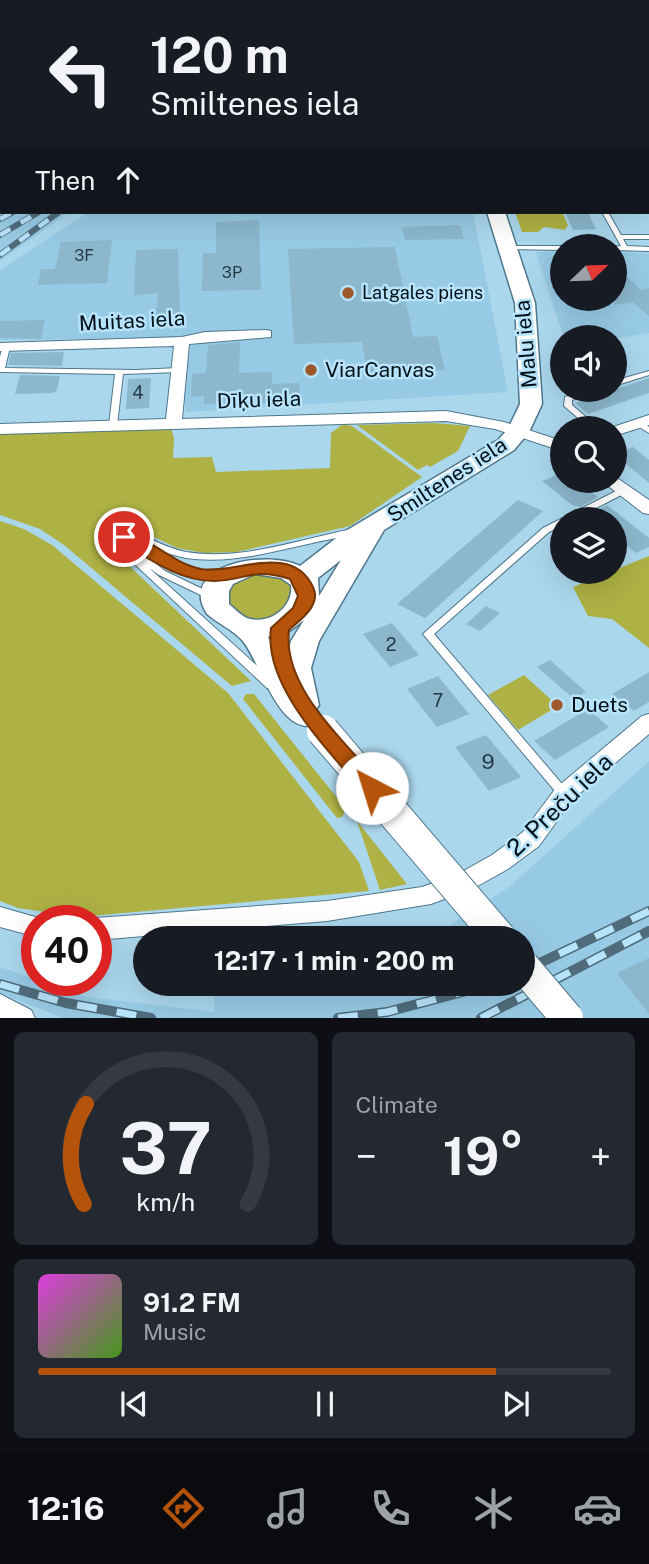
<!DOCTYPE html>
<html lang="en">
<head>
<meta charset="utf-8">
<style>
  :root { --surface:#171b24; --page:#242831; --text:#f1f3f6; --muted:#9ea1a6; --line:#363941; --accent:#b45309 }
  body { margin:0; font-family:"Public Sans",sans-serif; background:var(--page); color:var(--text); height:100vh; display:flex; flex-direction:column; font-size:26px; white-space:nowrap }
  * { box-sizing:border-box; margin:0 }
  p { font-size:23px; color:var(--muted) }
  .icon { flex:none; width:38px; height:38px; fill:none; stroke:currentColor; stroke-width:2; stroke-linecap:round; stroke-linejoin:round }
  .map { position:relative; height:1018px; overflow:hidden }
  .panel { display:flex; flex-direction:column; gap:14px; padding:14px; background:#0d0f14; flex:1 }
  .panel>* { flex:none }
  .guide { position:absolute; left:0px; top:0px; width:649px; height:214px; box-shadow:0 7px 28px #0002; background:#171b24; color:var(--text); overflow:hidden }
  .needle { width:46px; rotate:67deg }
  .fabs { position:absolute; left:550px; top:234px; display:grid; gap:14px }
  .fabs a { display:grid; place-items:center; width:77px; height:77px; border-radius:50%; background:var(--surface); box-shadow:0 7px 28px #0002; font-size:35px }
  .speed { position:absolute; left:21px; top:905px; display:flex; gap:14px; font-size:35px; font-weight:700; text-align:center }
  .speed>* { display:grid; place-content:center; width:91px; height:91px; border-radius:50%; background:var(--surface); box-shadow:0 7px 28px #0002; line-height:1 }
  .speed .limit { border:10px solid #d22; background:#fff; color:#111 }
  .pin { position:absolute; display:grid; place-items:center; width:60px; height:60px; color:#fff; margin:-30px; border:4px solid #fff; border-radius:50%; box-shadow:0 2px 7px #0007 }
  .me { position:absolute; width:77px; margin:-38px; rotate:320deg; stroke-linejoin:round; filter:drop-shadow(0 0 5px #0008) }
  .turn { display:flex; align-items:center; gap:24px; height:147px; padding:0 35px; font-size:32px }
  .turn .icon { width:91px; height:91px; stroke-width:2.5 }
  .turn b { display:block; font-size:49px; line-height:60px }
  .then { display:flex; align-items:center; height:66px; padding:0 35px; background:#0003; gap:14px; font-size:26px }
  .big { font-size:52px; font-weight:700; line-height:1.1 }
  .panel .tile { flex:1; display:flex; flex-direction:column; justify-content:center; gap:10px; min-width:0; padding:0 24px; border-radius:10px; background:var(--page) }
  .panel .dial { align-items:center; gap:0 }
  .dial svg { height:182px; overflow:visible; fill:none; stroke:var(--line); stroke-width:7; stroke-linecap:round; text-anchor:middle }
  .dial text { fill:var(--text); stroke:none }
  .song { display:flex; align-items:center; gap:21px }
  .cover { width:84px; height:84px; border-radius:10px; background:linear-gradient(135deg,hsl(300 70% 55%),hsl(100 70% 35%)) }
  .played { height:7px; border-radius:4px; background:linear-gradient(90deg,var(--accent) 80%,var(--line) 80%) }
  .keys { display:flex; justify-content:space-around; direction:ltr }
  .heat { display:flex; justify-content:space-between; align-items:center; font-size:38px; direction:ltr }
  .panel .tiles { flex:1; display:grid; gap:14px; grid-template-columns:1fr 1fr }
  .tile:last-child { grid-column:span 2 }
  .trip { position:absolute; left:133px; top:926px; width:402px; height:70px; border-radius:35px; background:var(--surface); box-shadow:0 7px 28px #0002; font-weight:700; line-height:70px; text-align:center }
  .dock { display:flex; height:112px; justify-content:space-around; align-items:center; background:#090b0e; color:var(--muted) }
  .dock .icon { width:49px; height:49px }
  .dock .selected { color:var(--accent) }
  .dock b { font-size:32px; color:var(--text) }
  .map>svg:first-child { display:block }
</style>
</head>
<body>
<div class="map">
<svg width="649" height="1018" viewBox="0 0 649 1018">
  <rect width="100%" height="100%" fill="#abd7ed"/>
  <g fill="#97cae5">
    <path d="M11,212H69L0,261V218Z"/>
    <path d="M89,212H473L508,392L186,412L176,338L0,340V270Z"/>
    <path d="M562,251V299H614V252L649,253V333L614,339L564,338L536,252Z"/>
    <path d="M649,761V1018H63L0,993V967L88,997L215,1012L213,984H523V938H393L442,930L509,887Z"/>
  </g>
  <g fill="#aeb143">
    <path d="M515,212H562L568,225L565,230L544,227L538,232H522Z"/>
    <path d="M434,423L470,426L458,451L430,467L427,465L418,470L357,425Z"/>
    <path d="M343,424L352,426L422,477L350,526L237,552L204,553L177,548L135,528L105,543L251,681L232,686L64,545L40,529L0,515V433L171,428L174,438L173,458L212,457L216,472L330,468L331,433Z"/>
    <path d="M0,521L24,529L52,545L228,693L359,862L369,891L79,917L18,908L0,901Z"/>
    <path d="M649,556V648L612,619L588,616L573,587Z"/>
    <path d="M259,570L293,580L291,612L257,622L234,616L222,592L226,584Z"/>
    <path d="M524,675L558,706L518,730L488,695Z"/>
    <path d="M246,694H254L346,809L342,817L337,818L243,699Z"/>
    <path d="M357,821L407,884L380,890Z"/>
  </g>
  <g fill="#8cb7cd">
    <path d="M565,212H588L596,229L573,230Z"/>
    <path d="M259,220L261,290L202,291L203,253H216V222Z"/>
    <path d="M460,225L464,239L405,240L402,227Z"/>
    <path d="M112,240L107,283L38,285L41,269H55L61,242Z"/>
    <path d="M395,247L413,337L437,336L445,370L367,372L362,342L294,344L288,249Z"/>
    <path d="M178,249L180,314L156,315L158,293L134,295L136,250Z"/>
    <path d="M626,276L641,290L649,288V316L633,302L614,305V278Z"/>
    <path d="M45,320L41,339L0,338V321Z"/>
    <path d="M240,342L239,373L272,372V384L299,383L301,402L204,404V396L191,397L192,374L206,373L208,345Z"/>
    <path d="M64,352L62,366L8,365L11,353Z"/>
    <path d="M20,375L60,376L57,390L53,393L15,394Z"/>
    <path d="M151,378L149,408L126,409L128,379Z"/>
    <path d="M649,378V393L588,414L575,403Z"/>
    <path d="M633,447L649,460V483L614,454Z"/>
    <path d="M562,473V481H577L598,497L580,507L572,505L542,481Z"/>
    <path d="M518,500L543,511L425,618L397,604Z"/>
    <path d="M607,505L649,538V547L636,553L614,535V520H595L589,515Z"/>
    <path d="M486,606L500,613L480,631L466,624Z"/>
    <path d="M392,623L419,655L390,667L363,634Z"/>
    <path d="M550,660L586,692L574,699L537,667Z"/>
    <path d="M649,672V702L634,711L612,694Z"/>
    <path d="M438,676L469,714L437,727L407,689Z"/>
    <path d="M588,709L609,727L555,760L534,741Z"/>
    <path d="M486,735L521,777L489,791L455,747Z"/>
    <path d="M649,958V1014L617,973Z"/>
  </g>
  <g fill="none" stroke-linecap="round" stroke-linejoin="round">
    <defs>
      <g id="lane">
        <path d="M39,0H43L42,2H38Z"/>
        <rect x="112" y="0" width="4" height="2"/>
        <path d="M163,0H168L166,2H161Z"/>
        <path d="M193,0H198L196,2H191Z"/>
        <path d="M231,0H237L235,2H229Z"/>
        <path d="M551,0H556L558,2H553Z"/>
        <path d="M594,0H599L601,2H596Z"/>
        <rect x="0" y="21" width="2" height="3"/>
        <rect x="0" y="49" width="2" height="2"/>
        <path d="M0,67H2V70L0,71Z"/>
        <path d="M2,102V106L0,107V103Z"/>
        <path d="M0,121L2,122V126L0,125Z"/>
        <rect x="648" y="138" width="1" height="4"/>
        <rect x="648" y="190" width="1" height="4"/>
        <path d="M602,212H608L621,235H649V239H623L627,246L649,247V251L614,250V247H612L621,246Z"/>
        <path d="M509,246H562L564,247H562V250L507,249V247Z"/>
        <path d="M3,345H6L10,347L5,368L135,370L179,368L183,370L179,372L123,374L117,425L113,427L109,425L115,374L0,372V357Z"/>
        <path d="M649,371V375L614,386V381Z"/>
        <path d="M587,390H599L572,400V405L600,429H591L564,406L565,397Z"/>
        <path d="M636,421H642L649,427V433L636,425L635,423Z"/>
        <path d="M624,487L628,490L627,492L573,520H562V526L549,532L434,634L568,791L570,794L568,797L564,798L560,797L423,634L543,528Z"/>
        <path d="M352,529L356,532L355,534C339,538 324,540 308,544C268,553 227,564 186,558C166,554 148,546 131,537C150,550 172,566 196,571C205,573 215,571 224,573L226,575C206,588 164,566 145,555L165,571L215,595L217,597L215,599H209L159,575L149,568L275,682L276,685L275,688H267L110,541L112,539L130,530C149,537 165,548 186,552C241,561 298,540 352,529Z"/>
      </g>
      <g id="street">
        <path d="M17,0H34L16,2Z"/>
        <path d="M2,2V8L0,9V3Z"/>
        <path d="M266,330L271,331V337L189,344L182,419L446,411L504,422L562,441V451L495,429L446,421L0,434V424L166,419L174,346L0,351V343L182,337L205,332Z"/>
        <path d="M649,415V425L614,436V429H607Z"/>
        <path d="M614,476L649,500V514L643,513L607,485L605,481H614Z"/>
        <path d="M649,714V734L572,800L539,846L508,869L474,888L431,904L327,921L96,940V920H90L96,918L327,901L422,887L458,874L492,855L523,832L556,788L642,716Z"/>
        <path d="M0,907L46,920H37V937L0,927Z"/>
        <path d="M0,994L31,1010L35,1018H0Z"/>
      </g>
      <g id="secondary">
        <path d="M278,0H292L277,2Z"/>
        <rect x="648" y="15" width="1" height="8"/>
        <rect x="648" y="41" width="1" height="8"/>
        <path d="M2,163V174H0V164Z"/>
        <path d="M487,212H505L535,303L542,404L529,432L514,450L384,530L319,641L311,668L319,705L316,709L321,717L316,725C278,736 261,662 242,640C233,630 217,623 207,614C176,565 267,549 300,566L344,532L498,440L508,429L520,404L515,303ZM341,560L319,596L318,578ZM255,574L281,578L291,585C294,607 269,626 247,618C240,615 234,608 229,604V591L233,584ZM304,620L291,641L283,666L268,637L291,630Z"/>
      </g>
    </defs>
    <use href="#lane" stroke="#4e778b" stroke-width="2"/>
    <use href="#street" stroke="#4e778b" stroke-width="2"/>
    <use href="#secondary" stroke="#4e778b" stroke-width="3"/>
    <use href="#lane" fill="#fff" fill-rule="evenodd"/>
    <use href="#street" fill="#fff" fill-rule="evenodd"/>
    <use href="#secondary" fill="#fff" fill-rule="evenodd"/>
    <defs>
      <path id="rail-far2" d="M371,2L374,0"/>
      <g id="rail-far1">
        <path d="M0,219L13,212"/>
        <path d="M0,235L39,212"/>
        <path d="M0,255L59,212"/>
      </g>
      <g id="rail">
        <path d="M523,971L649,911"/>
        <path d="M0,984L66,1003L151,1018"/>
        <path d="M338,1018L387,1012L493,984"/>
        <path d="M481,1018L649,931"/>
      </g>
    </defs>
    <use href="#rail-far2" stroke="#506c7b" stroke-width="5"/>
    <use href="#rail-far1" stroke="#506c7b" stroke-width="6"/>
    <use href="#rail" stroke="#506c7b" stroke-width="10"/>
    <use href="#rail-far2" stroke="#b8e4fb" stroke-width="3.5" stroke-dasharray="10" stroke-linecap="butt"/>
    <use href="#rail-far1" stroke="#b8e4fb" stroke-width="4.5" stroke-dasharray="12" stroke-linecap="butt"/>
    <use href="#rail" stroke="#b8e4fb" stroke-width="7" stroke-dasharray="20" stroke-linecap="butt"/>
    <defs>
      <g id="secondary-bridge">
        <path d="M323,731L500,938"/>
        <path d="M523,966L567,1018"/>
      </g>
    </defs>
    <use href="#secondary-bridge" stroke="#4e778b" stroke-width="34" stroke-linecap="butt"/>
    <use href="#secondary-bridge" stroke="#fff" stroke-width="32"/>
  </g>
  <path fill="#b45309" stroke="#753606" stroke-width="2" d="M124,531C152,539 172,563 201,569C234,575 292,541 313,587C322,605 300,620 289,630C282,688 345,741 379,782L382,788L379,794H365C329,750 263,687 271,628L293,608L298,596L290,579C252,567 248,580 214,581C178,581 148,558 118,540L116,537Z"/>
  <g fill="#9d582c" stroke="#b8e4fb" stroke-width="2.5">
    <circle cx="348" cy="293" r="7"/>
    <circle cx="311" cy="370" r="7"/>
    <circle cx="557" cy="705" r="7"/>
  </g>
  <g text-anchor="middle" stroke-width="5" stroke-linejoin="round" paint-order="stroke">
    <g font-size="16" fill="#243a45">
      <text x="84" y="261">3F</text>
      <text x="232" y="278">3P</text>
    </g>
    <g font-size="18" fill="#021018" stroke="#b8e4fb" text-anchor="start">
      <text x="362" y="299">Latgales piens</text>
    </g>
    <g font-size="18" fill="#243a45">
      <text x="138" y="399">4</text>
      <text x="391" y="651">2</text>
      <text x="438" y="707">7</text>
    </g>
    <g font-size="21" fill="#021018" stroke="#b8e4fb">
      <text transform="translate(132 321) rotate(-3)" y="7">Muitas iela</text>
      <text transform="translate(526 344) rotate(-95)" y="7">Malu iela</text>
      <text transform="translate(259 400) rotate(-2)" y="7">Dīķu iela</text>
      <text transform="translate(447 480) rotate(-33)" y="7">Smiltenes iela</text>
    </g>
    <g font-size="21" fill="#021018" stroke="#b8e4fb" text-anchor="start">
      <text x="325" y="377">ViarCanvas</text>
      <text x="571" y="712">Duets</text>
    </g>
    <g font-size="21" fill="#243a45">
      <text x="488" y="769">9</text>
    </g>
    <g font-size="24" fill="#021018" stroke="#b8e4fb">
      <text transform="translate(560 805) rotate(-44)" y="8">2. Preču iela</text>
    </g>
  </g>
</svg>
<div class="fabs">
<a><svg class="needle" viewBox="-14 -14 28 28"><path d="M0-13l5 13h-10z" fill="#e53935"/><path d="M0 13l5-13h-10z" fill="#9ea1a6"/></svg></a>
<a><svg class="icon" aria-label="sound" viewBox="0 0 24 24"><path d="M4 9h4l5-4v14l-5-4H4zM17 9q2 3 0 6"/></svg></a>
<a><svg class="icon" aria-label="search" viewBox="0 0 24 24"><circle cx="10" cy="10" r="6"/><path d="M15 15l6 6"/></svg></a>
<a><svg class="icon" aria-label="layers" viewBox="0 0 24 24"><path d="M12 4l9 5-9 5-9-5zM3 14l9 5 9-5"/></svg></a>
</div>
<div class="speed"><div class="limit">40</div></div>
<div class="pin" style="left:124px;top:537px;background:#d93025"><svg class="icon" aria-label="arrive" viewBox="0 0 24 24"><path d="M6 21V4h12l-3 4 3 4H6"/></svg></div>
<svg class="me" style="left:372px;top:788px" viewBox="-20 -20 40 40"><circle r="19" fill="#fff"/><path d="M0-13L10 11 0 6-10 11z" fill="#b45309"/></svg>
<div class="trip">12:17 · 1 min · 200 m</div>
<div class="guide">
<div class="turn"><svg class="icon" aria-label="left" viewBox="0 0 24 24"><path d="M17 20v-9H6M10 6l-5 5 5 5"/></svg><div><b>120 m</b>Smiltenes iela</div></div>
<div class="then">Then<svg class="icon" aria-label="ahead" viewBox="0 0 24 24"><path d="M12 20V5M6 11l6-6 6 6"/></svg></div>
</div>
</div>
<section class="panel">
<div class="tiles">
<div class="tile dial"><svg viewBox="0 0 100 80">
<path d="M14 69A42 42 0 1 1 86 69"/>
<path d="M14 69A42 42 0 0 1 15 25" stroke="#b45309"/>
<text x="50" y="56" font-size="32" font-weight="700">37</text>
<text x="50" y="72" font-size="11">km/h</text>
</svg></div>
<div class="tile"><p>Climate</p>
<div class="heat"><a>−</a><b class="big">19°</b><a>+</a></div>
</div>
<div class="tile">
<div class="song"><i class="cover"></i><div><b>91.2 FM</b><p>Music</p></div></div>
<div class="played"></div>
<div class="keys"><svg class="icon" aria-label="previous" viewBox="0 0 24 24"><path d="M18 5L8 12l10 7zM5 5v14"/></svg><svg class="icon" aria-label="pause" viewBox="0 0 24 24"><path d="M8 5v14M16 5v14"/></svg><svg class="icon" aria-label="next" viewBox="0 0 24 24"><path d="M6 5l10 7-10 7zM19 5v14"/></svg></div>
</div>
</div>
</section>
<nav class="dock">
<b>12:16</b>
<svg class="icon selected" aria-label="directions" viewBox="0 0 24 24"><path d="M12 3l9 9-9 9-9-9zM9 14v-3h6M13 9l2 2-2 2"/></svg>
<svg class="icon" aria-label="music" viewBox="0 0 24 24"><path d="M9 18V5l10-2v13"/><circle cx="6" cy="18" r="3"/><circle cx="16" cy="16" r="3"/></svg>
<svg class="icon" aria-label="phone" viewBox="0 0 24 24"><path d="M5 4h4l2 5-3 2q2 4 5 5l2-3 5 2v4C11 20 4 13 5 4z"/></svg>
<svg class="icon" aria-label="climate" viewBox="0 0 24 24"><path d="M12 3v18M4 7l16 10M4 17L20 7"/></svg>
<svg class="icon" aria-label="car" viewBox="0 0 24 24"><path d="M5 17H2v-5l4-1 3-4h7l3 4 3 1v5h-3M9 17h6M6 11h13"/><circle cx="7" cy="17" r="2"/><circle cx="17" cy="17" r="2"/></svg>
</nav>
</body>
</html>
